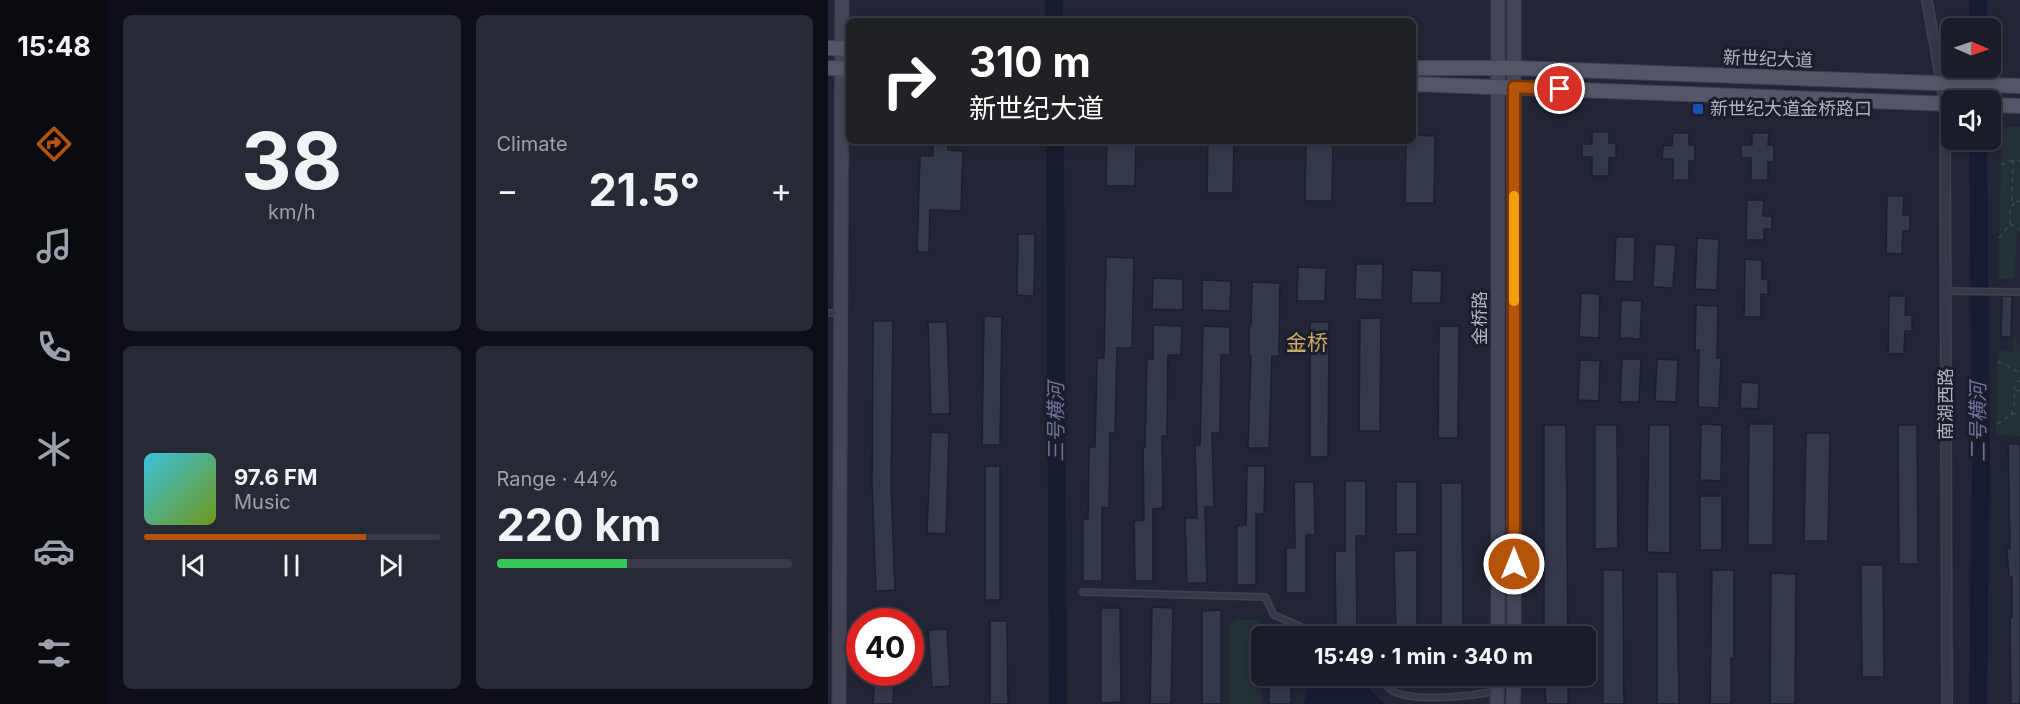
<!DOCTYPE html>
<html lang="en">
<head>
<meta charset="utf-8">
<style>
  :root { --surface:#1a1c28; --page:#272934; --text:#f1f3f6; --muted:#9fa1a8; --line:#383a45; --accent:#b45309 }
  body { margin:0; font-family:Inter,"Noto Sans SC",sans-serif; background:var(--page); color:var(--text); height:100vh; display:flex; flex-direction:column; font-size:22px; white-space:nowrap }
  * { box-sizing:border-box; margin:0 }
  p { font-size:20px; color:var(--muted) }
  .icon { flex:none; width:33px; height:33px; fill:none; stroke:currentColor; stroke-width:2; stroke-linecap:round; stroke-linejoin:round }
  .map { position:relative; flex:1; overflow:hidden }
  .details { display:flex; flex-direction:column; gap:15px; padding:15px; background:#0e0f16; width:720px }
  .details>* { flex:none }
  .top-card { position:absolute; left:18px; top:18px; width:570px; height:126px; border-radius:9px; box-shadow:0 3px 9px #0003,0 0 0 2px var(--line); background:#202124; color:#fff; overflow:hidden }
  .needle { width:39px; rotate:92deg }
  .fabs { position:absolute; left:1113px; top:18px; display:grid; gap:12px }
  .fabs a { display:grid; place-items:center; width:60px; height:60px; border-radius:9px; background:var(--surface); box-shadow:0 3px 9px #0003,0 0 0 2px var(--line); font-size:30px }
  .speed { position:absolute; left:18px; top:608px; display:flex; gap:12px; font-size:30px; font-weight:700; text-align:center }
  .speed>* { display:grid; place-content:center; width:78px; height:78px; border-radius:50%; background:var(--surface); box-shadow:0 3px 9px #0003,0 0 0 2px var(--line); line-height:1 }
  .speed .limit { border:9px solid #d22; background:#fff; color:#111 }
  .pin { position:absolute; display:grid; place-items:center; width:51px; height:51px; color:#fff; margin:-26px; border:3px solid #fff; border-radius:50%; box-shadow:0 2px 6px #0007 }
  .me { position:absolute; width:66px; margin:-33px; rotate:0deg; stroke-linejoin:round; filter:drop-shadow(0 0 4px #0008) }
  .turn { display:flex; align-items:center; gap:21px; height:126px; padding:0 24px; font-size:27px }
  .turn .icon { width:78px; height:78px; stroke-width:2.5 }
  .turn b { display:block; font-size:42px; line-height:51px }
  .big { font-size:45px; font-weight:700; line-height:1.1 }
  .details .widget { flex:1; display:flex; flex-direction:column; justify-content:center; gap:9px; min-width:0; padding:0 21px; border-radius:9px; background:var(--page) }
  .details .dial { align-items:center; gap:0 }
  .dial b { font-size:78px; line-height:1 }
  .song { display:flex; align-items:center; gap:18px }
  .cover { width:72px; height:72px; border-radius:9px; background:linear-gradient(135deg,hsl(190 70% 55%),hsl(80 70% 35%)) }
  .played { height:6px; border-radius:3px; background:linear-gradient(90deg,var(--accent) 75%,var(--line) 75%) }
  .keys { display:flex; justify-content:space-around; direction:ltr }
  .heat { display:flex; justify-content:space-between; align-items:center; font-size:33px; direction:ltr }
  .charge { height:9px; border-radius:4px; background:linear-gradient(90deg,#34c759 44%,var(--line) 0) }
  .details .tiles { flex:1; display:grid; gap:15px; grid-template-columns:repeat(2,1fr) }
  .trip { position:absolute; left:423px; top:626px; width:345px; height:60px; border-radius:9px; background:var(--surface); box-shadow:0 3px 9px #0003,0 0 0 2px var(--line); font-weight:700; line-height:60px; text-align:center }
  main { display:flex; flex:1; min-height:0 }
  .tab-bar { display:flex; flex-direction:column; width:108px; justify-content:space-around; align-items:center; background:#0a0b10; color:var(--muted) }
  .tab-bar .icon { width:42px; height:42px }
  .tab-bar .active { color:var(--accent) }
  .tab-bar b { font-size:27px; color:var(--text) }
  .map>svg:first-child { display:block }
</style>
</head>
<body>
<main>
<nav class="tab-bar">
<b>15:48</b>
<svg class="icon active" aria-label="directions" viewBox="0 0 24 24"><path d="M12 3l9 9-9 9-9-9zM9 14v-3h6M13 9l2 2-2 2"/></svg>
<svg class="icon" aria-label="music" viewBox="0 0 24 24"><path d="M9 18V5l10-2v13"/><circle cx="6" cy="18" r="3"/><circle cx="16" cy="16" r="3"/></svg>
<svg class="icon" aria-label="phone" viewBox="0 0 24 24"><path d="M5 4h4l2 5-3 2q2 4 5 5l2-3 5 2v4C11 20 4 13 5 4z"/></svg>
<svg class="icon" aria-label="climate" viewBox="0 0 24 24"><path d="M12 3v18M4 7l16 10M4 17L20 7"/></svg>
<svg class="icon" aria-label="car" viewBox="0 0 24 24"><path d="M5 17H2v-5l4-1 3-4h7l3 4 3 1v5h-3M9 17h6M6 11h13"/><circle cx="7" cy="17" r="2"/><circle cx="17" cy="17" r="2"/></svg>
<svg class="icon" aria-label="filters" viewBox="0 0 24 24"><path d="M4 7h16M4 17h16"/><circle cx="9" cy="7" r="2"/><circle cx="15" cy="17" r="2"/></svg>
</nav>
<section class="details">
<div class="tiles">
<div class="widget dial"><b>38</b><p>km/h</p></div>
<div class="widget"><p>Climate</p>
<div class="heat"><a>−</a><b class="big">21.5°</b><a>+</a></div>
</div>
<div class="widget">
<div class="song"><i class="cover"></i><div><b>97.6 FM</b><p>Music</p></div></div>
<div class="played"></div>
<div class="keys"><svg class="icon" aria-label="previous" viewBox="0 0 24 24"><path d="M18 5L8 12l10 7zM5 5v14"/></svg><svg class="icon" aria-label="pause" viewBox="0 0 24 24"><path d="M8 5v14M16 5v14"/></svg><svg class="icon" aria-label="next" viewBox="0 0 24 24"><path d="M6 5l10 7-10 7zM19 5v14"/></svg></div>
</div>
<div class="widget"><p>Range · 44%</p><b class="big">220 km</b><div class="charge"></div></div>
</div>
</section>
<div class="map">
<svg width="1192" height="704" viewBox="0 0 1192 704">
  <rect width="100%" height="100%" fill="#222535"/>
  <g fill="#242f36">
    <path d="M1174,127H1192V230L1188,243L1187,279H1170Z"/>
    <path d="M1185,332L1192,348V436L1168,435L1170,350L1185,351Z"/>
    <path d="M408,620H432L433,704H401V626Z"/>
  </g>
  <path fill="#171b31" d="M486,675H528L557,704H476L480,687Z"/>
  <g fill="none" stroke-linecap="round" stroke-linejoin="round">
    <g stroke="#171b31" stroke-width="18">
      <path d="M1150,0V28"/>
      <path d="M226,21V0"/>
      <path d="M1150,100V68"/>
      <path d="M227,141L230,704"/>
      <path d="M1150,704L1153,455L1150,140"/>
    </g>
  </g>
  <g fill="#34384b" stroke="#1d1f2c" stroke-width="1.5">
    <path d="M764,132H781V143H788V158H781V176H764V157H754V144H764Z"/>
    <path d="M845,133H861V145H867V161H861V180H845V159H834L835,145L844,146Z"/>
    <path d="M924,133H941L940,145H946V162H940V180H923V158H913V145H924Z"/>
    <path d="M585,135L607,136L606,203H577L578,141H585Z"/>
    <path d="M105,141H120V150L135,151L133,211L102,210L101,252H89L92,156H105Z"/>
    <path d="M279,141H308L307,186H278Z"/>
    <path d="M380,141H406L405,193H379Z"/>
    <path d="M478,141H505L504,201H477Z"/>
    <path d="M1059,196H1076L1075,215H1082V231H1075L1074,254L1058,253Z"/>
    <path d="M919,200H936L935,216H944V229H936V240H918Z"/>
    <path d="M190,234H207L206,296L189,295Z"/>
    <path d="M788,237H807L806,282L786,281Z"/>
    <path d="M869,238L891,239L889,290L867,289Z"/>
    <path d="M827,244L848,245L845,288L825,287Z"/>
    <path d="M278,257L306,258L304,348H289L287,433H282L281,508H274V581H255V519H260L261,447H267L269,358H276Z"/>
    <path d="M917,259L934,260V279H940V295L933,294V317H916Z"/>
    <path d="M528,264H555L554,300L527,299Z"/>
    <path d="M470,267L498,268L497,301H469Z"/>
    <path d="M584,270L614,271L613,303H583Z"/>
    <path d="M325,278L355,279V310L324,309Z"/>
    <path d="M374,280L403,281L402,311L374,310Z"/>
    <path d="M424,282L452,283L451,356H444L441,448H420L423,356H421V326H423Z"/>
    <path d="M753,293L772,294L771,338L751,337Z"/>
    <path d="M1061,296H1078L1077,315H1084V331H1077L1076,354H1060Z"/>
    <path d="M1174,296H1184L1183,337H1173Z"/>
    <path d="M793,300L814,301L812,339L792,338Z"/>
    <path d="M868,305L890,306L889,358H893L891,408L870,407L871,350H867Z"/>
    <path d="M156,316L174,317L172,445H154Z"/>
    <path d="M532,318H553L552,431H531Z"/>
    <path d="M45,321H65L63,486L67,590L48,591L44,483Z"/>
    <path d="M100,322H119L122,414H103Z"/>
    <path d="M482,322H501L500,457H482Z"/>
    <path d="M325,325L354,326L353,355H340L339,436H334L335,508L325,509V581H307L306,521L316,520L315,447H317L319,359H325Z"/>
    <path d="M375,326L402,327V355H393L392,433H384L386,507H377L379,583H359L357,518H369L367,445H372Z"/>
    <path d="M611,326H631L630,438H610Z"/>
    <path d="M794,359H813L811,402H792Z"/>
    <path d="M829,359L850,360L848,402L827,401Z"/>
    <path d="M752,360L772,361L771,401L750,400Z"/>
    <path d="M913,382L931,383L930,409L912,408Z"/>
    <path d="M873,424L894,425L893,481L872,480Z"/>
    <path d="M921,424H946L945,545H920Z"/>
    <path d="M716,425H738L740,636H716Z"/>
    <path d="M767,425H789L790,548L767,549Z"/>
    <path d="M821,425H842V553L819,552Z"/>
    <path d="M1070,425H1089L1090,564H1071Z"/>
    <path d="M103,432L121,433L118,534L99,533Z"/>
    <path d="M978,433H1002L1000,541H976Z"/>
    <path d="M1180,444H1192V704H1183L1182,618L1184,617V577H1181L1179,549H1182Z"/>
    <rect x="157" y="466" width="15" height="134"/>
    <path d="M419,466H437L436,514H428V585H409V526L418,525Z"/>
    <path d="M517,481H538V536H528L529,626H508L507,551H517Z"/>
    <path d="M466,482H486L487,535H478V593H458V548H467Z"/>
    <rect x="568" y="482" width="21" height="52"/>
    <path d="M613,483H634L635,636H613Z"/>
    <rect x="872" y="496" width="22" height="54"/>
    <path d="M589,550V636H568L566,551Z"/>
    <path d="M1033,565H1055L1056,677H1034Z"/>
    <path d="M775,570H795L796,704H775Z"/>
    <path d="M884,570H906V658H903V704H882Z"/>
    <path d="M829,572H849L851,704H829Z"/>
    <path d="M943,573L968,574L967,704H942Z"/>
    <path d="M49,607L69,608L68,621H49Z"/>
    <path d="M324,607L345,608L343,704H322Z"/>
    <path d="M273,608H292L293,702L273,703Z"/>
    <path d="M393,610V704H374V611Z"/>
    <path d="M162,621H179L180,704H162Z"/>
    <path d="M119,629L122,686L104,687L100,630Z"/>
    <path d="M47,672H66L65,704H45Z"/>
    <rect x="441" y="675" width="22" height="29"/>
    <rect x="613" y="675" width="22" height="8"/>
    <path d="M716,675H740V704H718Z"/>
  </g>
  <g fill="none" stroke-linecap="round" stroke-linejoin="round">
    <defs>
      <g id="lane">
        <path d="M1119,291L1192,292"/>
        <path d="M0,313H12"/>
        <path d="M255,592L437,597L446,615L494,636"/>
        <path d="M547,675C553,680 561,690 569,693C595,702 642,696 669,691"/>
      </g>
      <path id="street" d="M1099,0L1117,104L1119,704"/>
      <g id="secondary">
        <path d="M670,636V0"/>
        <path d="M686,636V0"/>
        <path d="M11,704L14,0"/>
        <path d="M669,704V675"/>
        <path d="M685,704L686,675"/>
      </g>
      <g id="primary">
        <path d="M0,48L21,49"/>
        <path d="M0,68L21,69"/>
        <path d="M585,68H686L1192,86"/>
        <path d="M585,84L1124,104"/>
        <path d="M1162,105L1192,106"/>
      </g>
    </defs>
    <use href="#lane" stroke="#3f414f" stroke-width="8"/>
    <use href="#street" stroke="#3f414f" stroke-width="12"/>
    <use href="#secondary" stroke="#3f414f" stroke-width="15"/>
    <use href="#primary" stroke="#3f414f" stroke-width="16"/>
    <g stroke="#3c484e" stroke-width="1.5" stroke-dasharray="4.5 4.5" stroke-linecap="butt">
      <path d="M1185,160L1184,200L1186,202L1192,201"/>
      <path d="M1173,165L1185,160L1192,161"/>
      <path d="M1182,224L1192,230"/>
      <path d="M1171,238L1182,224V209L1186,203"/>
      <path d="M1170,362C1181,364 1183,370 1192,372"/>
      <path d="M1186,390L1187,385L1192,380"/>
      <path d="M1183,415L1187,402L1186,390L1192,391"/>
      <path d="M1169,424L1183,415L1192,412"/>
    </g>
    <use href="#lane" stroke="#353846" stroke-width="4.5"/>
    <use href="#street" stroke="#353846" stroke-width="9"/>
    <use href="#secondary" stroke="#444658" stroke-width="12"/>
    <use href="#primary" stroke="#535666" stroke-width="14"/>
  </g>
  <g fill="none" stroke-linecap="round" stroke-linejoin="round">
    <defs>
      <path id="route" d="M686,564V87L732,89"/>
    </defs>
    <use href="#route" stroke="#753606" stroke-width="15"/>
    <use href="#route" stroke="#b45309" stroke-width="10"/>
    <path stroke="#f59e0b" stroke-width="10" d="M686,301V196"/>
  </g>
  <rect fill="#1a4fb4" stroke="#1b1d2a" stroke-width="2" x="864" y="103" width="12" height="12" rx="3"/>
  <g text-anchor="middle" stroke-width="6" stroke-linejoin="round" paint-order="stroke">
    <g font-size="18" fill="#b0b2c2" stroke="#1b1d2a">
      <text transform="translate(940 59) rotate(2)" y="6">新世纪大道</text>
      <text transform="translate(652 318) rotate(-90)" y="6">金桥路</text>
      <text transform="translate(1118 404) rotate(-90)" y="6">南湖西路</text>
    </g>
    <g font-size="18" fill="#b0b2c2" stroke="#1b1d2a" text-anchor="start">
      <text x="882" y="115">新世纪大道金桥路口</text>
    </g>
    <g font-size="20" font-style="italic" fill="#6c749e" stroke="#1b1d2a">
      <text transform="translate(228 422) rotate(-90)" y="7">三号横河</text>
      <text transform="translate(1150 422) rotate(-90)" y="7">二号横河</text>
    </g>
    <g font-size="21" fill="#c8aa65" stroke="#1b1d2a">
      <text x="479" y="350">金桥</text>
    </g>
  </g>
</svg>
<div class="fabs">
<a><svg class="needle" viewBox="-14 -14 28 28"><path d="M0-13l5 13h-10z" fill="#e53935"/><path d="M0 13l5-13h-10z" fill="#9fa1a8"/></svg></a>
<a><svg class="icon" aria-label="sound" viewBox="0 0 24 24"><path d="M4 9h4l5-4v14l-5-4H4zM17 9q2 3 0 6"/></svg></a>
</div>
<div class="speed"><div class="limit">40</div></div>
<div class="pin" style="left:732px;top:89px;background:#d93025"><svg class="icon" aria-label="arrive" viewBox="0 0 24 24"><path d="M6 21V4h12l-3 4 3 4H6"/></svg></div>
<svg class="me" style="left:686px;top:564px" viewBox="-20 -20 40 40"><circle r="17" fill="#b45309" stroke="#fff" stroke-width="3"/><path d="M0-11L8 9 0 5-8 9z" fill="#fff"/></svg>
<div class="trip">15:49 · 1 min · 340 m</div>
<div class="top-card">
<div class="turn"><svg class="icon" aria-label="right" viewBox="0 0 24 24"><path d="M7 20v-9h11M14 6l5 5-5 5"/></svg><div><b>310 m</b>新世纪大道</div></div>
</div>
</div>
</main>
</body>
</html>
